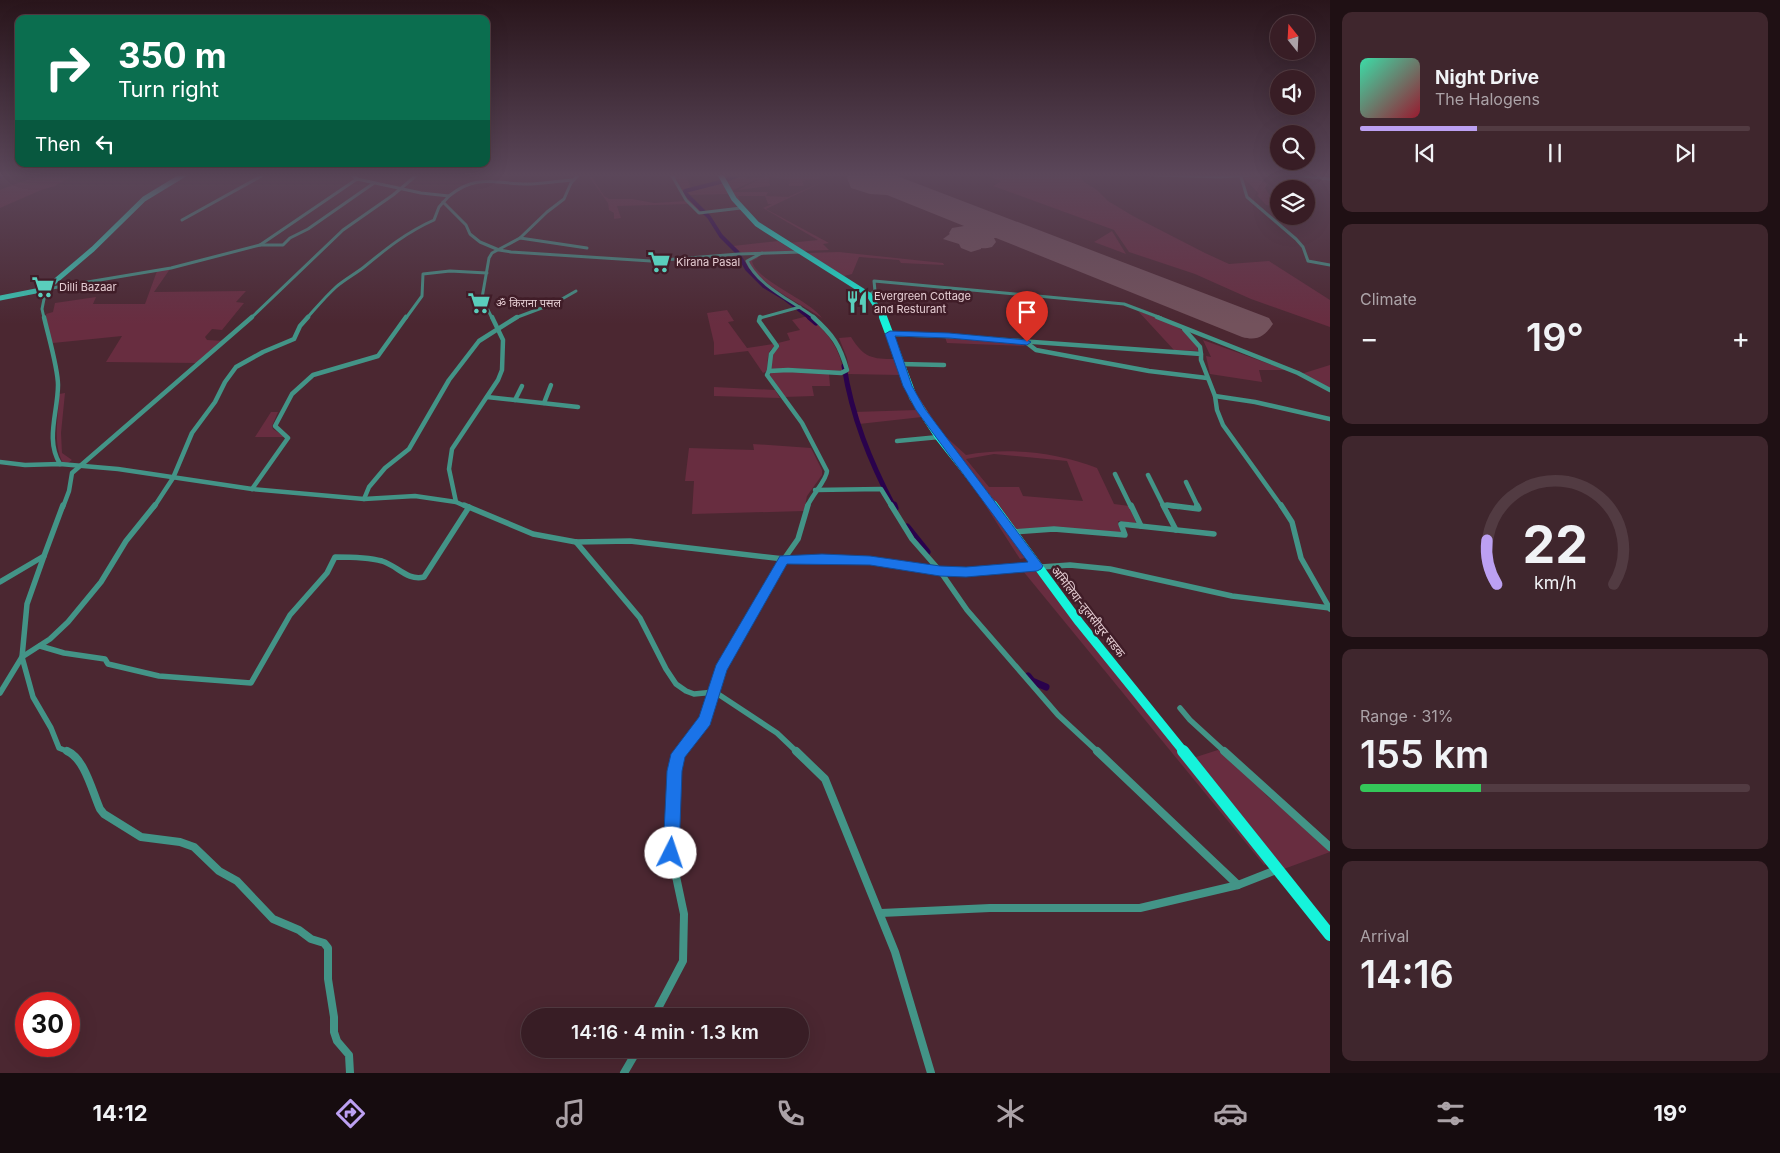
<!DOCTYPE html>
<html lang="en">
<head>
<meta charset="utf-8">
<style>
  :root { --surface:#381d25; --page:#3f262d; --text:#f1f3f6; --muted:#aba2a7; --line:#523b42; --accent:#bca0f2 }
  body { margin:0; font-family:Inter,"Noto Sans Devanagari",sans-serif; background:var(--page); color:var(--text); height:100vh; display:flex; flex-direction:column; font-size:19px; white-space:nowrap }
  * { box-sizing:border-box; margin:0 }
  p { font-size:16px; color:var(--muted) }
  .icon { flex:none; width:28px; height:28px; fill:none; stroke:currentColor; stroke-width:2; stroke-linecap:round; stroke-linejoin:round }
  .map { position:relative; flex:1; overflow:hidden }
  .details { display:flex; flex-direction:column; gap:12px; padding:12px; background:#1f1014; width:450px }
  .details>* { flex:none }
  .hud { position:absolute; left:15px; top:15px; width:475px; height:152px; border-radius:10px; box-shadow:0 5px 20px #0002,0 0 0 1px var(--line); background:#0b6e4f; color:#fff; overflow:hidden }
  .needle { width:32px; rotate:342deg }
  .buttons { position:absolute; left:1270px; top:15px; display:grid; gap:10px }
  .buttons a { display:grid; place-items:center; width:45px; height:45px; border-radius:50%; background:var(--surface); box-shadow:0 5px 20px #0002,0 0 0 1px var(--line); font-size:25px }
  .speed { position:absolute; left:15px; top:992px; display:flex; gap:10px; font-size:25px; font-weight:700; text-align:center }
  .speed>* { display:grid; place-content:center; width:65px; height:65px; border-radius:50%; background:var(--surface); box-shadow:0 5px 20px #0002,0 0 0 1px var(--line); line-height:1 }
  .speed .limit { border:8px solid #d22; background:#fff; color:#111 }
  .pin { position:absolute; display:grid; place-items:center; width:42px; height:42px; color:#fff; margin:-51px -21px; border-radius:50% 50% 50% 0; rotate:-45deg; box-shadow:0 0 5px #0007 }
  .pin .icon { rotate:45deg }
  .me { position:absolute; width:55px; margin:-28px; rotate:4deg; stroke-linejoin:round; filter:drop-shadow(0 0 4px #0008) }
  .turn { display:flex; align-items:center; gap:18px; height:105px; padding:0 20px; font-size:22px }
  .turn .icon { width:65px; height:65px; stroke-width:2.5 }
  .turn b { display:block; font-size:35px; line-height:42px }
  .then { display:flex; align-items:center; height:48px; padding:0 20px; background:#0003; gap:10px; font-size:19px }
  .big { font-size:38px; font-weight:600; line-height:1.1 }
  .details .widget { flex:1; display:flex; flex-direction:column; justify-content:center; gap:8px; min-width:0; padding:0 18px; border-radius:10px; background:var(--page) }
  .details .dial { align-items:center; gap:0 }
  .dial svg { height:130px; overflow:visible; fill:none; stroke:var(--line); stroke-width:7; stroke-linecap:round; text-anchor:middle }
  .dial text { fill:var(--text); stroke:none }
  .song { display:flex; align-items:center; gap:15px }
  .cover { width:60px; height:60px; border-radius:8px; background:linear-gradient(135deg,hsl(160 70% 55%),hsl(350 70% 35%)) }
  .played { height:5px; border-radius:2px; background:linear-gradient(90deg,var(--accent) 30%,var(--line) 30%) }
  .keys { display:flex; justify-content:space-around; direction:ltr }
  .heat { display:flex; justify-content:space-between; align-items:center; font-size:28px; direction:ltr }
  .charge { height:8px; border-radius:4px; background:linear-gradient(90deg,#34c759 31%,var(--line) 0) }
  .trip { position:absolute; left:521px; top:1008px; width:288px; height:50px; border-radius:25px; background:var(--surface); box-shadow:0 5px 20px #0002,0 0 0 1px var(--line); font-weight:600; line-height:50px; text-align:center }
  .tab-bar { display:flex; height:80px; justify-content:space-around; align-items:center; background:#160c0f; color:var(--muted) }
  .tab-bar .icon { width:35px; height:35px }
  .tab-bar .active { color:var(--accent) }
  .tab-bar b { font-size:22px; color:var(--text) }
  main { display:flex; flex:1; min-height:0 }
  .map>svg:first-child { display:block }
</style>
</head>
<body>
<main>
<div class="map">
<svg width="1330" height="1073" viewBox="0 0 1330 1073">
  <rect width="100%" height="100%" fill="#4b2731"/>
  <g fill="#682d40" fill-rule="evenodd">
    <path d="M42,174H76L55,186L41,190L0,208V190Z"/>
    <path d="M587,174H590L604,196L609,199H632L654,203L686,201L689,204L617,206L621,218L614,219V213L609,210L608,203Z"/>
    <path d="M672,174H685L692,190L722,182L728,194L687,195L685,191C685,194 699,209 702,212L699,213C688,200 681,188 672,174Z"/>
    <path d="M762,174H813L824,178L802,181L804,186H789L790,180L769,177L770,186L738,190L765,176L731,191L726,181L741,175L747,179L762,177Z"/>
    <path d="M996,174H1079L1083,181L1097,190L1108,201L1133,216L1205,253L1229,264L1269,261L1330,300V327L1251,299L1195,274L1129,252L1114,230L993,186L1001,181L988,176Z"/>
    <path d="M1249,177L1264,182L1267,185L1265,188L1277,207L1266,205L1257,195L1259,194L1244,178Z"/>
    <path d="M827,180L766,209L829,243L823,244L829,250L801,251L788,243L818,240L763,208L772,204H768L765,196H738L740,202L731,192H768L766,196L788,197Z"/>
    <path d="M1112,231L1126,254L1094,242Z"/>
    <path d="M778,241L794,251L742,253L733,246Z"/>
    <path d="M839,252L943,263L944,265L901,263L899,260L859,257L852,274L844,276L806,253Z"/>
    <path d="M757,256L758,258L752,261C756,281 810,300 822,318C801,304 758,284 748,262Z"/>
    <path d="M170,269L154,292L246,291L236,302L244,303L222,330L212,329L205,337L207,340L225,341L198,363L106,362L122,336L53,343L49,337L46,314L53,312L55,303L96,297L93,304H145L157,271Z"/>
    <path d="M727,310L734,321L728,322L747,348L773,344L775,346C765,352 769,361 767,371L763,373L748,351L714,355V343L707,313Z"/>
    <path d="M1138,311C1154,317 1198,330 1198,351L1174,350Z"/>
    <path d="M808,316C826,331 840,347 843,371L787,368L770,370L771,356L780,346L778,343L790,340L787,333L800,330L792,320Z"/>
    <path d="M851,337C864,358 872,359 895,359L900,375L847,374L849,370L847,358L839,338Z"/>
    <path d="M945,337L1021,343L1025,346L947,343Z"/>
    <path d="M1203,340L1286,370H1259L1262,382L1210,374L1206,356L1211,357Z"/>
    <path d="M1330,365V388L1301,374Z"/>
    <path d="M789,371L829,374L830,386H812L814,396L784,397L770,375L771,372Z"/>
    <path d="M714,387L775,390L780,398L714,396Z"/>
    <path d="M65,393L61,433L62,453L72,460L68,463H63C52,442 59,416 59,394Z"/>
    <path d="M914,396H918L943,434L966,455C1008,447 1057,452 1097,468L1114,504L1129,506L1136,523L1118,521L1121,533L1058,528L1015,529L935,428ZM994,454L1067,461L1083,501L1023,496L1019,487H989L966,459Z"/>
    <path d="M917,410L922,417L859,424L854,412Z"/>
    <path d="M271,412H278L272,426L273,429L285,437H255Z"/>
    <path d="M753,444L811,448L822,470V475L807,496L804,511L692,514L694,481H685L689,448L754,450Z"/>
    <path d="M982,500H984L1026,558L1020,559Z"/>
    <path d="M1034,569L1267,864L1264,865L1023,571Z"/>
    <path d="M1224,748L1267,796L1330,848V852L1281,870L1193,758Z"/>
  </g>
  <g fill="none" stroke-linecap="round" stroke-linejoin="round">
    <path stroke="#2a024c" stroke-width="4" d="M741,174L724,181L685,191V193L709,217L721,236L737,252L747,269L764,286L784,298L810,318"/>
    <g stroke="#2a024c" stroke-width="5">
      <path d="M809,317L816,323"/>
      <path d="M844,366C852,417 870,461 894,507"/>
    </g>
    <g stroke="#2a024c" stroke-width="7">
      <path d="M894,505L895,508"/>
      <path d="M907,527L927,552"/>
      <path d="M1028,676L1032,681L1046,687"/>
    </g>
    <path fill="#2a024c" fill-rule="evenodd" d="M2,174H9L0,179V175Z"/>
    <path fill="#73525c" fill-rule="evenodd" d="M956,207L985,219L990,225L1011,228L1034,239L1029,242C995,233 1004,223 969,243L972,246L981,245V249L971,252L961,248L959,244L943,239L951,233L954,234L955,238L961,239L981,228L979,223L953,212V208Z"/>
    <path fill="#73525c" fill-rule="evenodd" d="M850,174H892L1269,318L1273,324C1264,337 1257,341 1242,337L996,238H994L996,242L992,247C979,251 957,245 949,233L952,228L964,226L887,195L870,194L851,188L847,178Z"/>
    <g stroke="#439487" stroke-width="3">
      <path d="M350,174L357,179L421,193L449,196C478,172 497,185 531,184C545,183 560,181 574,180"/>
      <path d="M671,174L686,200L699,213L741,208"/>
      <path d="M1130,174L1220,177L1264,174"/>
      <path d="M1284,174L1330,179"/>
      <path d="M1241,177L1247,197L1296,239L1303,247L1308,261L1330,265"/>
      <path d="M443,202L466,225L470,234L480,242L499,250L511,252L651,261L739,254L801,252"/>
      <path d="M182,220L265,174"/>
      <path d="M520,238L587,248"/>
      <path d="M260,245L357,179"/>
      <path d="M762,253L747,261C759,287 793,301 815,318"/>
      <path d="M869,295L875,291L874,281L1124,304L1161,318"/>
      <path d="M44,318L42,309L46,289L171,268L260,245H283L290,238L308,229L374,183"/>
      <path d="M251,318L343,230L393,195L418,174"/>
      <path d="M307,318C316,308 325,297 336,287C344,280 355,274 364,267C387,248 407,232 434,220L439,207L449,196"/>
      <path d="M406,318L422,296L423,274L450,271L487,273"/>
      <path d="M492,318L482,298L489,258L492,253L520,238L547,212L564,199L571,183L579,174"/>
      <path d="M515,318L555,303L576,291"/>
      <path d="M760,318L800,307"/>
    </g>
    <g stroke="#439487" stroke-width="4.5">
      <path d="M44,317C48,335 58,368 58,385C58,412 45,440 60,464"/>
      <path d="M760,317L759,321L777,346L771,354L769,371"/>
      <path d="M1157,317L1298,373L1330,390"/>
      <path d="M1184,329L1200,347L1201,354"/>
      <path d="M890,334L949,336L1201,354V360L1215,396L1217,410L1223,425L1282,507"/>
      <path d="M1027,343L1036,350L1149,371L1207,378"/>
      <path d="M900,364L944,365"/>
      <path d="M1215,396L1255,402L1330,419"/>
      <path d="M487,397L578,407"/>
      <path d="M515,400L522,386"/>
      <path d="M544,403L551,385"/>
      <path d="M897,441L939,437"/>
      <path d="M0,462L25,465L60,464L118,469L252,489L364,499L415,496L456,502L467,507"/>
      <path d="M1115,474L1131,507"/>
      <path d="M1148,475L1164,507"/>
      <path d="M1186,482L1198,507"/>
      <path d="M252,489L288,438L275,426L292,394L313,375L378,356L406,317"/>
      <path d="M815,490L881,489L892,507"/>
      <path d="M364,499L369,487L385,468L409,449L449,380L479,341L517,317"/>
      <path d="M456,502L449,469L452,449L498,380L502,370L503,340L492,317"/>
      <path d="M1164,505L1178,507"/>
      <path d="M63,507L69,491L72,473L252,317"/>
      <path d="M154,507L173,478L192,433L215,402L225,382L236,367L263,352L294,339L300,326L308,317"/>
      <path d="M807,507C811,496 827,480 827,471L802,423L767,375L769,371L788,370L841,373L847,370C840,345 833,335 813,317"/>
    </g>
    <g stroke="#439487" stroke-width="5.5">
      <path d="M464,505L533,534L576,542L630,541L784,559L870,560L940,571L966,572L1070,565L1110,569L1232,596L1330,608"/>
      <path d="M891,505L912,539L940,571L967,610L1058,715L1098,752"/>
      <path d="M1131,505L1141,526"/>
      <path d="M1163,505L1176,530"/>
      <path d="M1167,505L1199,509L1197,505"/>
      <path d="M1281,505L1292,522L1301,558L1330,609"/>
      <path d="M1012,532L1054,529L1125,535L1121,524L1214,534"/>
      <path d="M576,542L640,618L666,669L676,684L686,691L694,694L715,692L777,733L797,752"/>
      <path d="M44,556L27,604L22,657L33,697L51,728L59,748L69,752"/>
      <path d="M0,582L44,556L63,505"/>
      <path d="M40,646L64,653L105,659L108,664L159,676L251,683L290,615L327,573L335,557C351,557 367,557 382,561C398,566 407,581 424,577L469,507"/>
      <path d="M0,693L22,657L50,639L68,622L101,582L126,541L155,505"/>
      <path d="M1180,708L1190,720L1225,752"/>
      <path d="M679,752L705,720L721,669L784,559L798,539L808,505"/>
    </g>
    <g stroke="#439487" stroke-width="8">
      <path d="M67,751C85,759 92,791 100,809L104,814L141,837L180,842L194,847L219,871L237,881L273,919L299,930L311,939L324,943L328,948V979L334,1017V1032L337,1041L349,1055L350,1073"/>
      <path d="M796,751L825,779L895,952L931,1073"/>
      <path d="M1097,751L1238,885"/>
      <path d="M1224,751L1330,847"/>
      <path d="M881,913L990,908H1140L1238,885L1276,870"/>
      <path d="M654,1016L683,961L684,914L671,853L674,771L680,751"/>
      <path d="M624,1073L638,1049"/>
    </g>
    <path stroke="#38cab6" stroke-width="5" d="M0,298L46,289L93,249L144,199L185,174"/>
    <path stroke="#16f3db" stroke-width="5.5" d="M720,174L734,199L757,224L869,295L884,318"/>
    <path stroke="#16f3db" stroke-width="8" d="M883,317L913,397L939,437L994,507"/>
    <path stroke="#16f3db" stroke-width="9" d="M993,505L1079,622L1184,752"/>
    <path stroke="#16f3db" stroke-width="12" d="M1183,751L1330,935"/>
  </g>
  <linearGradient id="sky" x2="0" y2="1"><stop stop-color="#29151b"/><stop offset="0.54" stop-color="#5b475a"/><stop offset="1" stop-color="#5b475a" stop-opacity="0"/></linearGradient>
  <rect width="1330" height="324" fill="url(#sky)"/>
  <path fill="#1a73e8" stroke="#114b97" d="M890,331L949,333L1027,340L1031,342L1027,345L949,338L895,336L912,386L925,409L1043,566L1041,569L1037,571L966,577L940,576L870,565L787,564L727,670L710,725L685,757L682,771L679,853L676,859L671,861L665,859L663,853L667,771L671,754L699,717L716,665L780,556L822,554L870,556L940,566L966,567L1028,562L916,410L903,386L885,334Z"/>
  <defs>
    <symbol id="supermarket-bare" viewBox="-9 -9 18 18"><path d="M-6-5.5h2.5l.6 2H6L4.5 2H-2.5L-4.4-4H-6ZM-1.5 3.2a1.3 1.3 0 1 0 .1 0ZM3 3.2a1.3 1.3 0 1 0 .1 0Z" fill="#5acebc" stroke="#401d28" stroke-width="2.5" paint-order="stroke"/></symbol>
    <symbol id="restaurant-bare" viewBox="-9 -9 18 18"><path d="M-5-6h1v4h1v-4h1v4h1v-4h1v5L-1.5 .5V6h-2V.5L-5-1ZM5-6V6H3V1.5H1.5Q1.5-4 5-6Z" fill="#5acebc" stroke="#401d28" stroke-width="2.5" paint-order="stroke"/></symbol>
  </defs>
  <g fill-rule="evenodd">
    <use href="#supermarket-bare" x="643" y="246" width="32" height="32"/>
    <use href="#supermarket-bare" x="27" y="271" width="32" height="32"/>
    <use href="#restaurant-bare" x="841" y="286" width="32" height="32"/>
    <use href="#supermarket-bare" x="463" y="287" width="32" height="32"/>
  </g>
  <g text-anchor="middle" stroke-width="5" stroke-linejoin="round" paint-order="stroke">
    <g font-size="11" fill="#e6ced4" stroke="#401d28" text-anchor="start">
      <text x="676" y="266">Kirana Pasal</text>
      <text x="59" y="291">Dilli Bazaar</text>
      <text x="874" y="300">Evergreen Cottage<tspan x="874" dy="13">and Resturant</tspan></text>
      <text x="496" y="307">ॐ किराना पसल</text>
    </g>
    <g font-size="12" fill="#e6ced4" stroke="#401d28">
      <text transform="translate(1088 612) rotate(52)" y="4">अमिलिया-तुलसीपुर सडक</text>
    </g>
  </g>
</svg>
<div class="buttons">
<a><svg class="needle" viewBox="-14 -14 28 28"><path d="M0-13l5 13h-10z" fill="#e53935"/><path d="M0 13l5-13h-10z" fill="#aba2a7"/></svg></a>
<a><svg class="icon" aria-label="sound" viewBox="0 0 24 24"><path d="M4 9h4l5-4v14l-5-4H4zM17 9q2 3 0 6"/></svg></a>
<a><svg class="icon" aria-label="search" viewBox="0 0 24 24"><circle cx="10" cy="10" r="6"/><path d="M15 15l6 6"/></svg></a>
<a><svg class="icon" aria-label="layers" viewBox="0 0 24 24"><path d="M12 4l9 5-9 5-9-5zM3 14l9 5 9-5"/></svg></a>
</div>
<div class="speed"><div class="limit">30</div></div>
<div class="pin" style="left:1027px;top:342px;background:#d93025"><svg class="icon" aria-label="arrive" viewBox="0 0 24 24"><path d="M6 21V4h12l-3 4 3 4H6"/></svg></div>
<svg class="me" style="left:671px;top:853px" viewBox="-20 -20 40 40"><circle r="19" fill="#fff"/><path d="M0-13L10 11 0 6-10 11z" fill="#1a73e8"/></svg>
<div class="trip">14:16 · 4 min · 1.3 km</div>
<div class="hud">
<div class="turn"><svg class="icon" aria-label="right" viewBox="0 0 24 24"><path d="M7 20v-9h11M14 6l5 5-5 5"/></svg><div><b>350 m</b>Turn right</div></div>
<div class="then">Then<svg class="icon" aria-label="left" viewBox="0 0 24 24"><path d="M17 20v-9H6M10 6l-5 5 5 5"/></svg></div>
</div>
</div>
<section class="details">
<div class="widget">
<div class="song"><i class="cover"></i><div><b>Night Drive</b><p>The Halogens</p></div></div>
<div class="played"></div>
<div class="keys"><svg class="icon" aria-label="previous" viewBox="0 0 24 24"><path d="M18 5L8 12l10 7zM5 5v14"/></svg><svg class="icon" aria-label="pause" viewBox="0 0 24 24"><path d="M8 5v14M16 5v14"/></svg><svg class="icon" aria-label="next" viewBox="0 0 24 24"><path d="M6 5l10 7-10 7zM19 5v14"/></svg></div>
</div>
<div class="widget"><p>Climate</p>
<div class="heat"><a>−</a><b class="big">19°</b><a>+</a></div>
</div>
<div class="widget dial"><svg viewBox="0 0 100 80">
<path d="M14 69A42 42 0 1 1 86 69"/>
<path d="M14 69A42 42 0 0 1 8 42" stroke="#bca0f2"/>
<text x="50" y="56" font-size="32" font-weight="700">22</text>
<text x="50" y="72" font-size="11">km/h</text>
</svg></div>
<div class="widget"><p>Range · 31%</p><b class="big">155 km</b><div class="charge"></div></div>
<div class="widget"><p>Arrival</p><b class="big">14:16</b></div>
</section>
</main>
<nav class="tab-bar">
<b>14:12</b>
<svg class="icon active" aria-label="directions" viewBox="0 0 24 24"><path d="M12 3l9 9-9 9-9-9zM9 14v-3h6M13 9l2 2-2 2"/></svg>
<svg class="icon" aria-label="music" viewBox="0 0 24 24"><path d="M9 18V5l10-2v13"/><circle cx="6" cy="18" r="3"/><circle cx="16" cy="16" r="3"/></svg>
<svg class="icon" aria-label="phone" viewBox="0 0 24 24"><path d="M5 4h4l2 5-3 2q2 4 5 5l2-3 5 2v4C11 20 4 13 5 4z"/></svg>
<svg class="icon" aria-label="climate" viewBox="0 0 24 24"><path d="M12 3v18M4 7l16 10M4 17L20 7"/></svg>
<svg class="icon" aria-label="car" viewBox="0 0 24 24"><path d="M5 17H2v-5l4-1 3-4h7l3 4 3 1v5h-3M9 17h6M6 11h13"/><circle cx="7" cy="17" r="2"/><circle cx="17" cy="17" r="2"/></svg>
<svg class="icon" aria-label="filters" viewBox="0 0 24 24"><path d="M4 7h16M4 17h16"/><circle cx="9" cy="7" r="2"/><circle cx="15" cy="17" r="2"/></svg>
<b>19°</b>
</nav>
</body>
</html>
